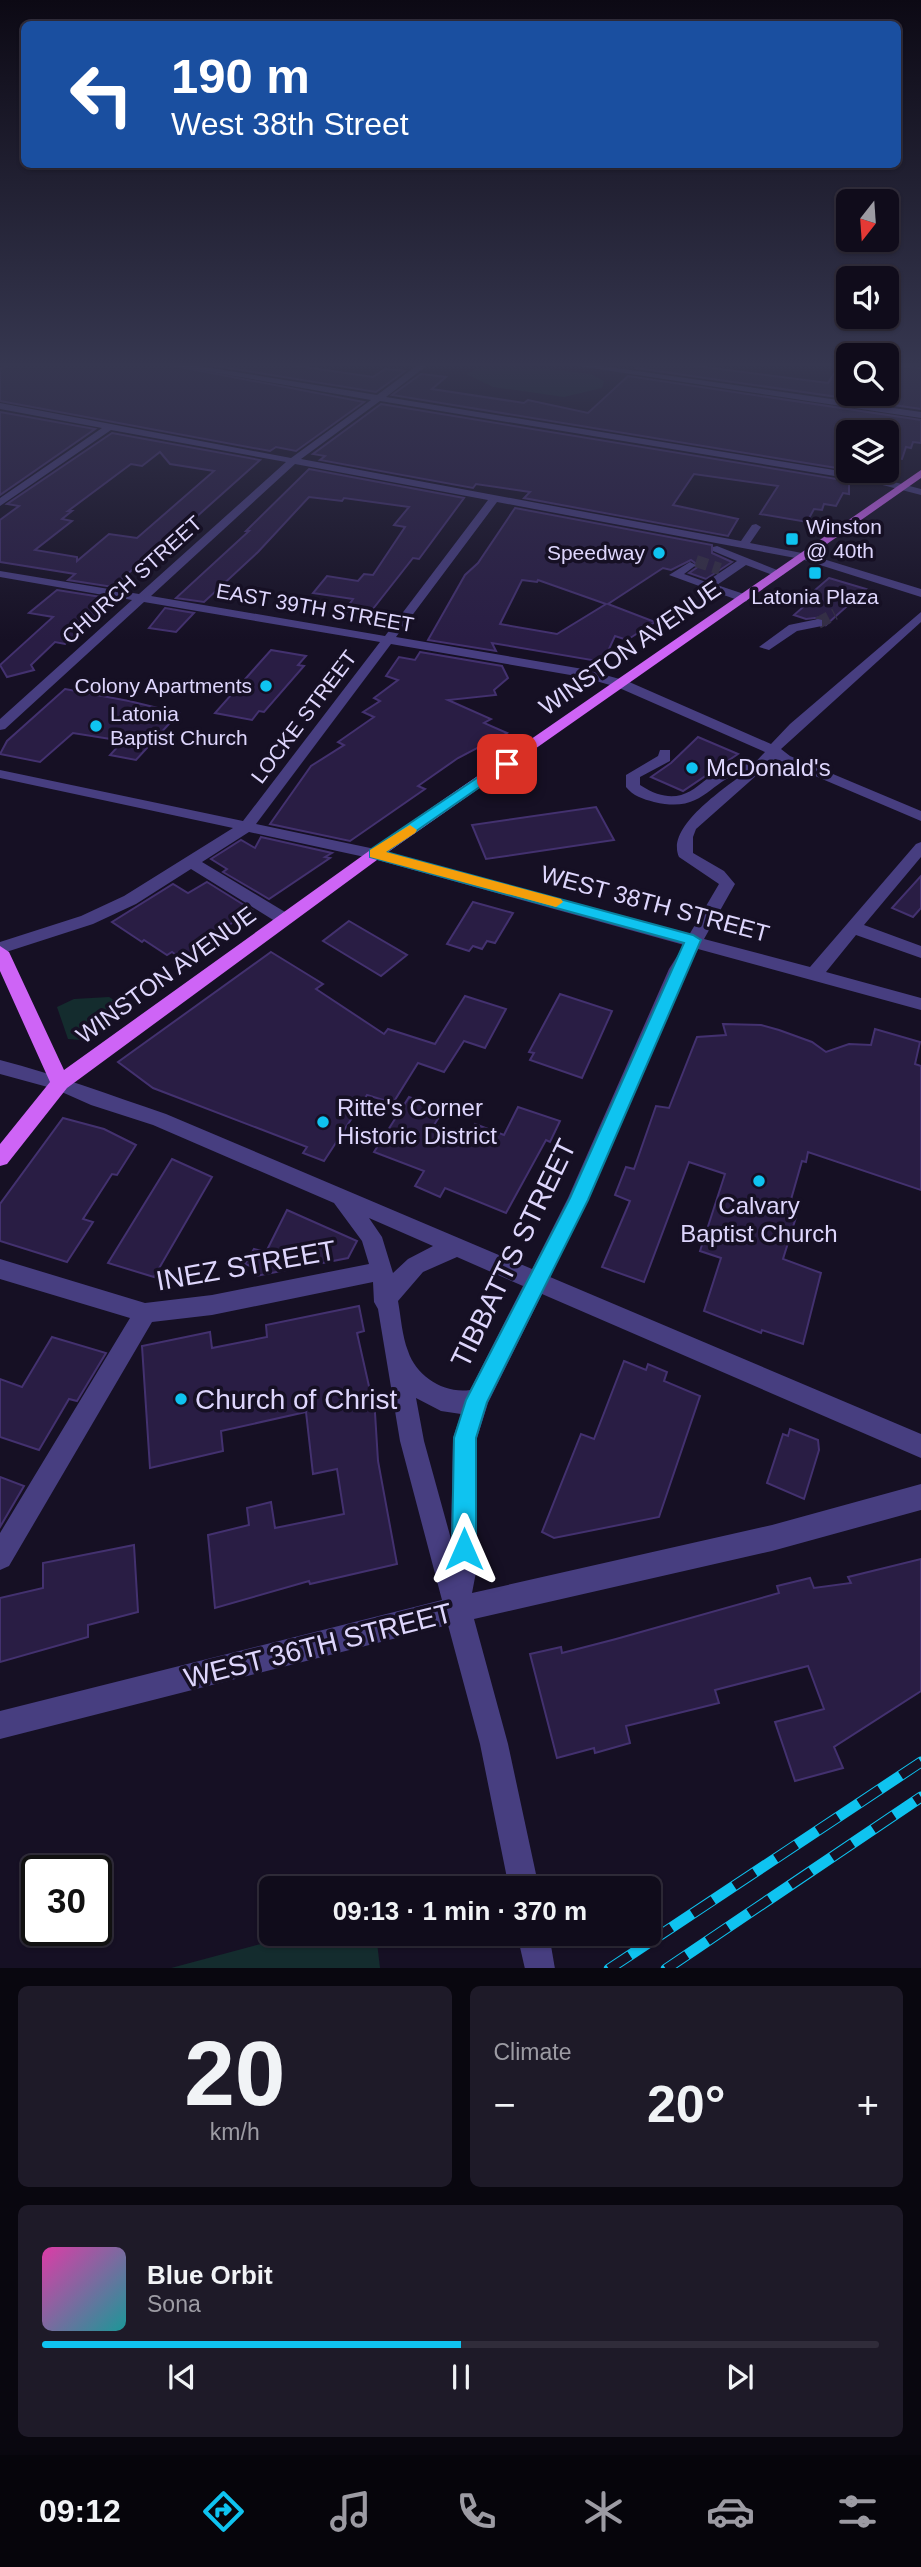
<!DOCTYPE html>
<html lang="en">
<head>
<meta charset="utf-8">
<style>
  :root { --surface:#100c1b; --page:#1e1a28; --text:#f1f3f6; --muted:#9c9ba3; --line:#302c3a; --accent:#0fc3f0 }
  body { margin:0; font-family:Helvetica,sans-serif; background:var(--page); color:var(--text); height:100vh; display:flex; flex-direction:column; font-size:26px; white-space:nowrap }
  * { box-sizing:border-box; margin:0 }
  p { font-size:23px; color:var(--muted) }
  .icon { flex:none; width:38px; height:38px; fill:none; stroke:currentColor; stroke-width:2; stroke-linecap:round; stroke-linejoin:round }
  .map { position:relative; height:1968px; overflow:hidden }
  .side { display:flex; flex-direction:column; gap:18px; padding:18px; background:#09070f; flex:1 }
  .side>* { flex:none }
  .top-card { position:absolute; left:21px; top:21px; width:880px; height:147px; border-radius:10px; box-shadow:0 2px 5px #0004,0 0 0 2px var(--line); background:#1a4fa0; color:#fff; overflow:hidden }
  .needle { width:46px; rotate:197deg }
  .controls { position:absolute; left:836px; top:189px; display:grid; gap:14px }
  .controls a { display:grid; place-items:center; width:63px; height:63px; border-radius:10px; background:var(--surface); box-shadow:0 2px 5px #0004,0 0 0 2px var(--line); font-size:35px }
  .speed { position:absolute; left:21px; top:1855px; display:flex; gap:14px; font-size:35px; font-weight:700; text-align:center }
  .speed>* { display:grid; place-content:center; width:91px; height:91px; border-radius:50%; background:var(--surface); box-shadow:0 2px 5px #0004,0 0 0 2px var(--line); line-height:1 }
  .speed .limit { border:4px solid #111; border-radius:10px; background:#fff; color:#111 }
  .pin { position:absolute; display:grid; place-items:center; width:60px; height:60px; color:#fff; margin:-30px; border-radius:14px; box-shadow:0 4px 10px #0006 }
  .me { position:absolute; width:77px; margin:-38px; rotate:0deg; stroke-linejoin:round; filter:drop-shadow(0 0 5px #0008) }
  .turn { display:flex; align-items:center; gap:24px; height:147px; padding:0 35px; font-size:32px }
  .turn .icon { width:91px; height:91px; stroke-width:2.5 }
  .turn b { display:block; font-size:49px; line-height:60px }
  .big { font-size:52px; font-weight:600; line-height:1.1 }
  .side .card { flex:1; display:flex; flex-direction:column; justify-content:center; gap:10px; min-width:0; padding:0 24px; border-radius:10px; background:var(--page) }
  .side .dial { align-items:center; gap:0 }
  .dial b { font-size:91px; line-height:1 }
  .song { display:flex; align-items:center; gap:21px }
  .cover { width:84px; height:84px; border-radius:10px; background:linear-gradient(135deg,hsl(320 70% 55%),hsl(180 70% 35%)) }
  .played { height:7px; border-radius:4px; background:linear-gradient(90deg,var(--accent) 50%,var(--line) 50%) }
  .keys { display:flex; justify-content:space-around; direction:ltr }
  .heat { display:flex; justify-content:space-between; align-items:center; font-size:38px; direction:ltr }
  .side .tiles { flex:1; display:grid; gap:18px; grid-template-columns:1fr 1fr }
  .card:last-child { grid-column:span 2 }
  .trip { position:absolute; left:259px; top:1876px; width:402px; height:70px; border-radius:10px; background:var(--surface); box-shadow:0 2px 5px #0004,0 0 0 2px var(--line); font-weight:600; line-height:70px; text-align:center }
  .menu { display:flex; height:112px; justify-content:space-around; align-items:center; background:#06050b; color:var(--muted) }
  .menu .icon { width:49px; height:49px }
  .menu .on { color:var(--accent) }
  .menu b { font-size:32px; color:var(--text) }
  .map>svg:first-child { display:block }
</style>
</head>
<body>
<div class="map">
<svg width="921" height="1969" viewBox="0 0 921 1969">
  <rect width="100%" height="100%" fill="#161024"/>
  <g fill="#142c2e">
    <path d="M506,364L591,374L604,381L602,388L564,397L493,387L466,374L478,368Z"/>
    <path d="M109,997L127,1008L81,1040L68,1039L57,1007L74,999Z"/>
    <path d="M298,1934H376L380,1968H171Z"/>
  </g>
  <g fill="#291d44" stroke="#43316f" stroke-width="2" fill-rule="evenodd">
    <path d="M11,364H164L364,402L296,451L276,447L270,451L0,401V369Z"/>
    <path d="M203,364H284L373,377L385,369L405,371L376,392Z"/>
    <path d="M641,364H682L828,383L840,364H849V394H887V365L921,368V409L636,368Z"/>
    <path d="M421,374L446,377L432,389L524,403L528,400L588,413L628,376L921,420V443L913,442L911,448L906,447L902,459L887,457V430L859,425L855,432H849V470L392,395Z"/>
    <path d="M381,404L849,481V494L843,493L836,506L824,504L822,510L814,509L807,522L760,514L778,486L694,474L673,505L738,519L728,536L524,498L530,492L476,484L473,488L320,460L325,456L313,454Z"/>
    <path d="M0,412L95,429L0,495Z"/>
    <path d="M112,433L260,460L137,570L133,569L113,587L68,580L75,574L0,562V520L19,506L7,504ZM160,452L170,464L214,471L137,538L109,534L77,561V557L35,550L72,521L62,519L72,511H68L131,464L142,466Z"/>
    <path d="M309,469L464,498L419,559L413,558L365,619L341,616L353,599L313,593L327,576L358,581L364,574L373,575L405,527L394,525L409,507L344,498L342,501L309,497L258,552L204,602L176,598L249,531H246Z"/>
    <path d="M515,508L712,545V553L732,562L706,579L689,573L699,566L691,560L671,570L663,568L608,604L655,622L627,640L615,636L603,662L492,643L496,651L428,640L465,575L478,563ZM522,580L537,582L538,580L606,604L557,634L500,624Z"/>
    <path d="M829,578L866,589L826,625L823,617L806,619L794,615L819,593L814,591Z"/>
    <path d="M57,590L101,597L91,606L105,608L65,644L55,642L31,665L34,670L7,677L0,665L53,617L29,613Z"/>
    <path d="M165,608L194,613L176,632L149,628Z"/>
    <path d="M271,650L306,656L298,665L304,666L264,712L259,711L252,720L215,713Z"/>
    <path d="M420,652L502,666L508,678L494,690L496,695L448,700L491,719L484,723L507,733L482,750L477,748L458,758L418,786L425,789L350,841L270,824L311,766L344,745L338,742L374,717L363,712L380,701L374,698L398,680L386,676L399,657L415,660Z"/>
    <path d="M65,689L129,701L179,713L136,760L110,755L123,741L73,733L40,762L0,754L7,741Z"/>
    <path d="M698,737L738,754L683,791L651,777L671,763Z"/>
    <path d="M596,807L614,840L486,859L472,825Z"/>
    <path d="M261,837L332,853L325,857L330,858L269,899L223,872L227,869L211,859L241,840L255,848Z"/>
    <path d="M921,876V908L913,917L892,908Z"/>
    <path d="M207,882L252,910L212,936L215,938L183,960L172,952L167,955L144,940L142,942L112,922L173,884L188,893Z"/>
    <path d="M473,902L513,913L495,943L487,941L482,949L473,946L469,951L447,944Z"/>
    <path d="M349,921L407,955L381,976L323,941Z"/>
    <path d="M271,952L323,984L316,989L384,1034L388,1029L435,1044L465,996L506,1009L485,1048L464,1041L444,1072L418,1063L393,1103L367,1095L324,1161L303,1153L307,1147L153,1088L118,1062Z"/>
    <path d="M560,994L612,1011L582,1078L530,1060L534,1053L529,1052Z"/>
    <path d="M723,1024L761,1025L779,1030L812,1042L826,1052L849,1044L871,1045L875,1029L920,1042L915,1064L921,1066V1190L808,1152L806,1162L802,1161L788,1210L797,1214L783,1259L821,1273L803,1344L762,1330L761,1333L704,1311L721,1258L700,1251L725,1174L689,1162L644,1282L602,1267L630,1201L615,1195L626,1167L634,1169L656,1106L669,1108L697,1037L726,1035Z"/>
    <path d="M409,1097L436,1107L433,1111L441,1114L434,1125L467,1137L475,1124L504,1135L518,1107L560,1121L550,1142L546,1140L506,1213L445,1188L440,1197L415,1186L424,1171L374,1152Z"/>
    <path d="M63,1118L104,1129L136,1145L117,1175L112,1174L83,1219L93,1222L67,1262L0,1241V1204Z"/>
    <path d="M172,1159L212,1177L154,1277L108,1263Z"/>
    <path d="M287,1210L357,1241L348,1258L256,1276L258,1269L245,1264L254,1249L266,1252Z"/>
    <path d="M359,1306L364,1331L357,1333L375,1413L378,1461L397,1564L310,1584L309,1581L215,1608L208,1535L249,1525L247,1508L271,1502L275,1528L344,1514L337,1469L313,1474L306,1412L221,1431L223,1451L150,1468L142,1346L210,1332L212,1348L267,1337L266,1325Z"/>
    <path d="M52,1337L106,1353L77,1401L69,1399L39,1450L0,1437V1379L22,1387Z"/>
    <path d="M624,1361L646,1370L648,1364L667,1372L664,1381L700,1396L659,1517L554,1538L542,1532L581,1434L594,1439Z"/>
    <path d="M790,1429L818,1440L819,1450L804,1499L767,1483L783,1434L788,1436Z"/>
    <path d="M0,1477L24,1486L0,1527Z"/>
    <path d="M134,1545L138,1612L88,1625V1637L0,1662V1598L43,1588V1563Z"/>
    <path d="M921,1559V1691L834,1747L843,1768L795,1781L775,1722L824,1709L808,1666L715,1690L719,1703L626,1726L630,1743L595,1753L594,1748L557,1758L530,1654L561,1647L562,1653L616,1639L779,1593L777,1586L810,1578L814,1588L851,1583L848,1577Z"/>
  </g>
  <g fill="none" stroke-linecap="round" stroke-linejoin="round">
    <g stroke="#342e45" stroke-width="12" stroke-dasharray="12 6" stroke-linecap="butt">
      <path d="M696,561L720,569"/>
      <path d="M818,623L835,614"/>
    </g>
    <g fill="#473e80" fill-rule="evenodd">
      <path d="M166,364H186L377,395L419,364H429L386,397L871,476L921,489V495L871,482L380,401L301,459L741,541L752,525L756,524L761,527L750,543L807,554L921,589V597L801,559L497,502L396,637L583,669L627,681L771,744L790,724L921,612V622L781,749L790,756L921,811V821L775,759L696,829L693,837V853L724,871L735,884L704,939L810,967L916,844L921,842V857L864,925L921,946V958L856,935L826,972L921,998V1010L698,949L687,969L588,1200L550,1277L921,1434V1458L542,1294L488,1403L477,1438V1567L472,1593L772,1525L921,1484V1510L772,1551L474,1619L508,1744L539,1888H509L480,1744L448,1625L0,1739V1711L442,1600L400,1441L378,1309L374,1302L373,1282L212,1315L152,1322L9,1566L0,1570V1533L130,1318L0,1279V1259L145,1303L212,1295L369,1264L362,1241L334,1203L153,1125L91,1105L55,1089L0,1074V1060C57,1075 110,1095 166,1114L532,1269L568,1198L669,969L684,945L374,859L249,832L202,862L290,915L292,919L290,923H278L191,869L136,904L93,924L0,954V942L81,916L124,896L233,828L0,778V770L243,821L380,642L144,602L5,729L0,730V719L132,600L0,577V571L139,594L286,462L111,430L0,506V498L102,428L0,409V403L291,458L371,400ZM295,464L488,500L385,636L151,596ZM391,644L582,677L617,687L765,752L748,770V764C705,755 697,822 640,785V777L670,761V750H660L658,756L626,775V787C633,796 643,799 654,802C706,814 707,780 748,770C726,788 665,826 679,857L719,884L689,935L375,849L256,824ZM369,1218L433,1246L408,1259L393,1273L382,1237ZM457,1257L523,1286L470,1390C444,1394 416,1376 408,1351C402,1336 401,1317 398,1301L423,1272ZM416,1398L441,1411L461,1414L453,1438L451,1539L424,1441Z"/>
      <path d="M565,364H588L921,412V418Z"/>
      <path d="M717,546L782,572L784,574L778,577L746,565L717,585L747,595V601L743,602L669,575L690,562L696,565L684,574L706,582L737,561L713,551V547Z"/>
      <path d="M818,619L822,620V626L797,631L769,650L759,647L789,625Z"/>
      <path d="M517,1934H549L555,1969H525Z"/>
    </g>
    <path fill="#ce64f6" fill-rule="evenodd" d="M921,470V478L381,857L67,1088L7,1164L0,1166V1144L50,1082L0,971V946L9,952L64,1070L369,851Z"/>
    <defs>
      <g id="rail">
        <path d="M609,1969L921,1762"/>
        <path d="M666,1969L921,1797"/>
      </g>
    </defs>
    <use href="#rail" stroke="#0fc3f0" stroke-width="11"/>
    <use href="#rail" stroke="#161024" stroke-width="9" stroke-dasharray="25" stroke-linecap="butt"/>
  </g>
  <linearGradient id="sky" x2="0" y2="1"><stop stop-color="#0c0914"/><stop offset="0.57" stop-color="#363750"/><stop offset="1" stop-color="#363750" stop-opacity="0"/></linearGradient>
  <rect width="921" height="640" fill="url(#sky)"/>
  <path fill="#0fc3f0" stroke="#0a7f9c" stroke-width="2" d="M502,761L513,764L386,852L693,935L701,940L588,1200L487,1402L476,1438V1549L472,1558L464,1561L456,1558L452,1549L454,1438L466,1400L570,1198L684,943L370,857V850Z"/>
  <path fill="#f59e0b" d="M410,825L417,830L415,833L386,852L561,899L563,902L556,907L370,857V850Z"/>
  <g fill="#0fc3f0" stroke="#161024" stroke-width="2.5">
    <rect x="785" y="532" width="14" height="14" rx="3.5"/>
    <circle cx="659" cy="553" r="7"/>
    <rect x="808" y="566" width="14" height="14" rx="3.5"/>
    <circle cx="266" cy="686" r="7"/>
    <circle cx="96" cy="726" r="7"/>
    <circle cx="692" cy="768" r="7"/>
    <circle cx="323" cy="1122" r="7"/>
    <circle cx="759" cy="1181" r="7"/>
    <circle cx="181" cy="1399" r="7"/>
  </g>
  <g text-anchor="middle" stroke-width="7" stroke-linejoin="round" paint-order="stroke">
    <g font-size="21" fill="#ded6fd" stroke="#161024" text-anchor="start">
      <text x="806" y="534">Winston<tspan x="806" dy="24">@ 40th</tspan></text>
      <text x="645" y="560" text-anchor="end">Speedway</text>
      <text x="815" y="604" text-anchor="middle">Latonia Plaza</text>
      <text x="252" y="693" text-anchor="end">Colony Apartments</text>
      <text x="110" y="721">Latonia<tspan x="110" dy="24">Baptist Church</tspan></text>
    </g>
    <g font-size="21" fill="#ded6fd" stroke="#161024">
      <text transform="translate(132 580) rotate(-42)" y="7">CHURCH STREET</text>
      <text transform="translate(315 608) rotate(10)" y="7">EAST 39TH STREET</text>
      <text transform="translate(304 717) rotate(-53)" y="7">LOCKE STREET</text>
    </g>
    <g font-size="24" fill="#ded6fd" stroke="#161024">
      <text transform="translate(630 648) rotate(-35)" y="8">WINSTON AVENUE</text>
      <text transform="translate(655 904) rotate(15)" y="8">WEST 38TH STREET</text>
      <text transform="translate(166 975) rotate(-36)" y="8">WINSTON AVENUE</text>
    </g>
    <g font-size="24" fill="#ded6fd" stroke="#161024" text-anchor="start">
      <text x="706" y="776">McDonald's</text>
      <text x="337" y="1116">Ritte's Corner<tspan x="337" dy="28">Historic District</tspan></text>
      <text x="759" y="1214" text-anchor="middle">Calvary<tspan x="759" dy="28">Baptist Church</tspan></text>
    </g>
    <g font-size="28" fill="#ded6fd" stroke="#161024">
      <text transform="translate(513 1253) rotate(-64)" y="10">TIBBATTS STREET</text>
      <text transform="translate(246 1265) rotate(-10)" y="10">INEZ STREET</text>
      <text transform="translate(318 1645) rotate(-14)" y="10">WEST 36TH STREET</text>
    </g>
    <g font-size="28" fill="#ded6fd" stroke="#161024" text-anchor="start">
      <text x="195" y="1409">Church of Christ</text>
    </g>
  </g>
</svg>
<div class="controls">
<a><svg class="needle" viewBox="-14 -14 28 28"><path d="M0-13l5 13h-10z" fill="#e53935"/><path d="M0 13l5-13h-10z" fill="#9c9ba3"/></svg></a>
<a><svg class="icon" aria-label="sound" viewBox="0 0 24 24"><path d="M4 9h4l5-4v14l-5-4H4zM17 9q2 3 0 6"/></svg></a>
<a><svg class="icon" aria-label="search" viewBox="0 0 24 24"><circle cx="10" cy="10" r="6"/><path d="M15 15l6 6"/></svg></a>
<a><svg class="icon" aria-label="layers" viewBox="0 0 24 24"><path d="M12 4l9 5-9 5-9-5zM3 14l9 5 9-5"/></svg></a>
</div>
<div class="speed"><div class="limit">30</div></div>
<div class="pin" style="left:507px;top:764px;background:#d93025"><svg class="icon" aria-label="arrive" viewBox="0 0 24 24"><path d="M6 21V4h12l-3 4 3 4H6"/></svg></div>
<svg class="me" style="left:464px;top:1549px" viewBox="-20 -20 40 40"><path d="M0-17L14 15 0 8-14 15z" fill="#0fc3f0" stroke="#fff" stroke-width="4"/></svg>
<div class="trip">09:13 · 1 min · 370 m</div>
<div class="top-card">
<div class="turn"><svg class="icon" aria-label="left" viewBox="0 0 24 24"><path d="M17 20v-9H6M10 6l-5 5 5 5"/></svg><div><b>190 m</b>West 38th Street</div></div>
</div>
</div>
<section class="side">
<div class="tiles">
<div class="card dial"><b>20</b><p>km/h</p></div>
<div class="card"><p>Climate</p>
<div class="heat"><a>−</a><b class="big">20°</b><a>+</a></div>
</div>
<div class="card">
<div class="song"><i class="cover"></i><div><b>Blue Orbit</b><p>Sona</p></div></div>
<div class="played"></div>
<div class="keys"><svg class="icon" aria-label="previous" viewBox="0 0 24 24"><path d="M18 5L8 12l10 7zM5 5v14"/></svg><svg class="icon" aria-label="pause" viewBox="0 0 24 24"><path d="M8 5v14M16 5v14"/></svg><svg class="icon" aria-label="next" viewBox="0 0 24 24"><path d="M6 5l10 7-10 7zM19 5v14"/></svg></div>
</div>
</div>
</section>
<nav class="menu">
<b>09:12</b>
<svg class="icon on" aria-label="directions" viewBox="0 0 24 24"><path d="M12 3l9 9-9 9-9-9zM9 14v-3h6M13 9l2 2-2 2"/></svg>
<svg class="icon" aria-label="music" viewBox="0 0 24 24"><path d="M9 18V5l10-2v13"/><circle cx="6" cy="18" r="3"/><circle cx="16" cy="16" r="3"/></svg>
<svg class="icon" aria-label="phone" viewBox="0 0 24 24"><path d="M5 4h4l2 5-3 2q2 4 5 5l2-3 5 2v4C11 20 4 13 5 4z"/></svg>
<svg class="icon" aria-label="climate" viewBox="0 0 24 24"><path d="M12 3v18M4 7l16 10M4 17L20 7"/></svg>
<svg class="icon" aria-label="car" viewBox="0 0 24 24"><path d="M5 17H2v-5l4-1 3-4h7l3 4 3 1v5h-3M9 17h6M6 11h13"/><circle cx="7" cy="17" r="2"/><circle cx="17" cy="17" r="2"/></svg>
<svg class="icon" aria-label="filters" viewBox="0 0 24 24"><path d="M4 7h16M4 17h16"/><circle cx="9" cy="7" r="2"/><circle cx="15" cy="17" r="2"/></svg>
</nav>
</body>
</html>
